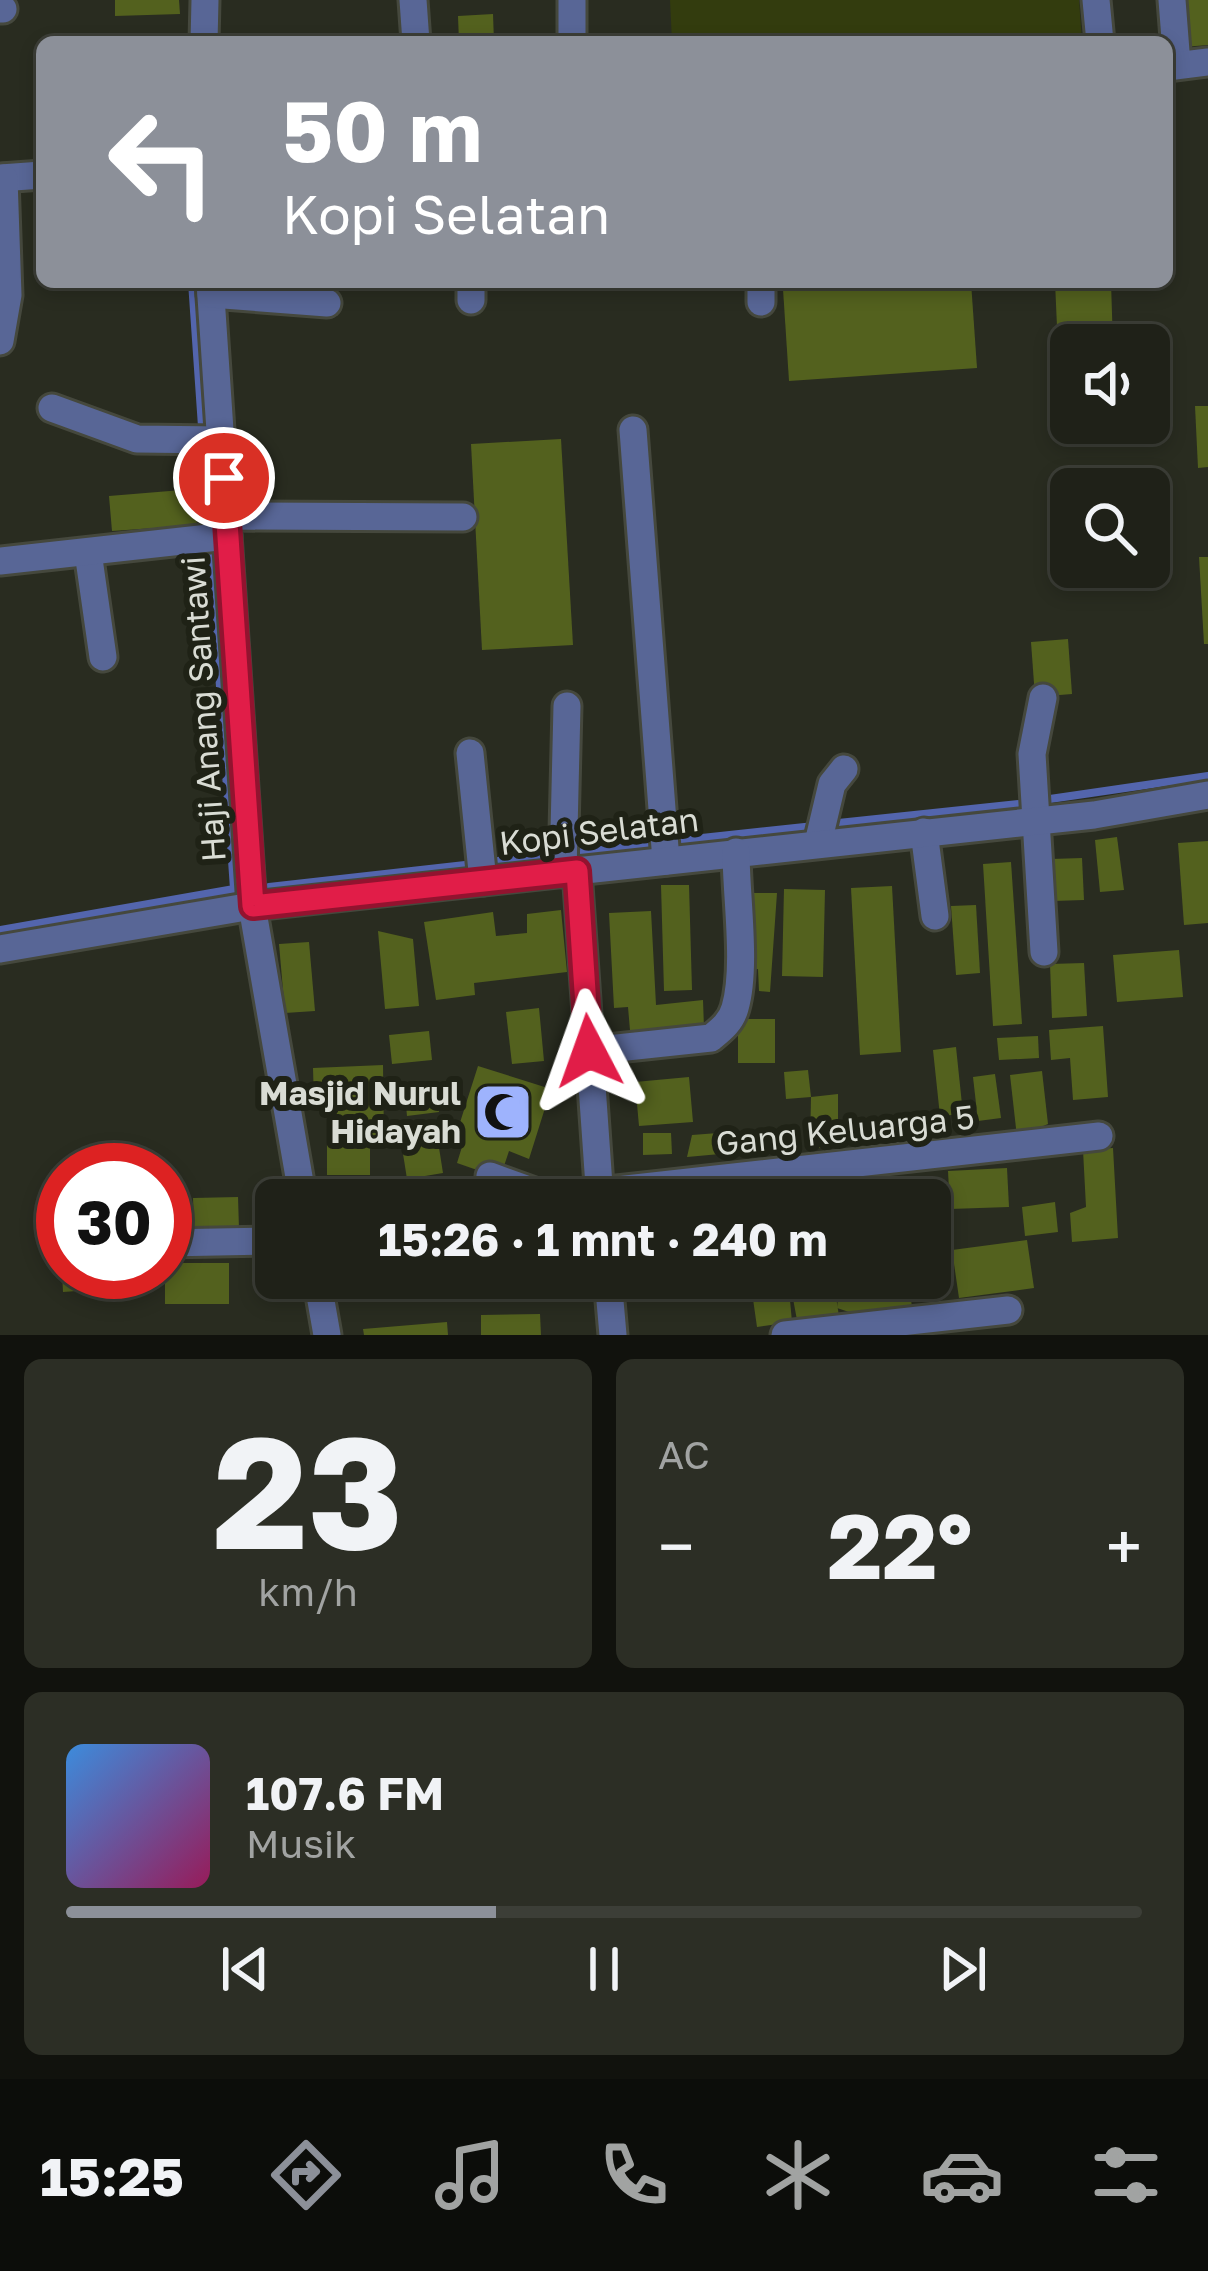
<!DOCTYPE html>
<html lang="id">
<head>
<meta charset="utf-8">
<style>
  :root { --surface:#1f2118; --page:#2c2e25; --text:#f1f3f6; --muted:#a1a3a2; --line:#3c3e37; --accent:#8c9099 }
  body { margin:0; font-family:"Golos Text",sans-serif; background:var(--page); color:var(--text); height:100vh; display:flex; flex-direction:column; font-size:45px; white-space:nowrap }
  * { box-sizing:border-box; margin:0 }
  p { font-size:39px; color:var(--muted) }
  .icon { flex:none; width:66px; height:66px; fill:none; stroke:currentColor; stroke-width:2; stroke-linecap:round; stroke-linejoin:round }
  .map { position:relative; height:1335px; overflow:hidden }
  .panel { display:flex; flex-direction:column; gap:24px; padding:24px; background:#11120d; flex:1 }
  .panel>* { flex:none }
  .hud { position:absolute; left:36px; top:36px; width:1137px; height:252px; border-radius:18px; box-shadow:0 6px 18px #0003,0 0 0 3px var(--line); background:#8c9099; color:#fff; overflow:hidden }
  .controls { position:absolute; left:1050px; top:324px; display:grid; gap:24px }
  .controls a { display:grid; place-items:center; width:120px; height:120px; border-radius:18px; background:var(--surface); box-shadow:0 6px 18px #0003,0 0 0 3px var(--line); font-size:60px }
  .speed { position:absolute; left:36px; top:1143px; display:flex; gap:24px; font-size:60px; font-weight:700; text-align:center }
  .speed>* { display:grid; place-content:center; width:156px; height:156px; border-radius:50%; background:var(--surface); box-shadow:0 6px 18px #0003,0 0 0 3px var(--line); line-height:1 }
  .speed .limit { border:18px solid #d22; background:#fff; color:#111 }
  .pin { position:absolute; display:grid; place-items:center; width:102px; height:102px; color:#fff; margin:-51px; border:6px solid #fff; border-radius:50%; box-shadow:0 3px 12px #0007 }
  .me { position:absolute; width:132px; margin:-66px; rotate:356deg; stroke-linejoin:round; filter:drop-shadow(0 0 9px #0008) }
  .turn { display:flex; align-items:center; gap:42px; height:252px; padding:0 48px; font-size:54px }
  .turn .icon { width:156px; height:156px; stroke-width:2.5 }
  .turn b { display:block; font-size:84px; line-height:102px }
  .big { font-size:90px; font-weight:700; line-height:1.1 }
  .panel .tile { flex:1; display:flex; flex-direction:column; justify-content:center; gap:18px; min-width:0; padding:0 42px; border-radius:18px; background:var(--page) }
  .panel .dial { align-items:center; gap:0 }
  .dial b { font-size:156px; line-height:1 }
  .song { display:flex; align-items:center; gap:36px }
  .cover { width:144px; height:144px; border-radius:18px; background:linear-gradient(135deg,hsl(210 70% 55%),hsl(330 70% 35%)) }
  .played { height:12px; border-radius:6px; background:linear-gradient(90deg,var(--accent) 40%,var(--line) 40%) }
  .keys { display:flex; justify-content:space-around; direction:ltr }
  .heat { display:flex; justify-content:space-between; align-items:center; font-size:66px; direction:ltr }
  .panel .tiles { flex:1; display:grid; gap:24px; grid-template-columns:1fr 1fr }
  .tile:last-child { grid-column:span 2 }
  .trip { position:absolute; left:255px; top:1179px; width:696px; height:120px; border-radius:18px; background:var(--surface); box-shadow:0 6px 18px #0003,0 0 0 3px var(--line); font-weight:700; line-height:120px; text-align:center }
  .tab-bar { display:flex; height:192px; justify-content:space-around; align-items:center; background:#0c0d0a; color:var(--muted) }
  .tab-bar .icon { width:84px; height:84px }
  .tab-bar .active { color:var(--accent) }
  .tab-bar b { font-size:54px; color:var(--text) }
  .map>svg:first-child { display:block }
</style>
</head>
<body>
<div class="map">
<svg width="1208" height="1335" viewBox="0 0 1208 1335">
  <rect width="100%" height="100%" fill="#292c20"/>
  <path fill="#333c0e" d="M670,0H1079L1082,42H672Z"/>
  <g fill="none" stroke-linecap="round" stroke-linejoin="round">
    <g stroke="#5365ad" stroke-width="8">
      <path d="M1043,800L1208,776"/>
      <path d="M829,824L1028,803"/>
      <path d="M572,852L814,826"/>
      <path d="M489,862L557,854"/>
      <path d="M269,887L474,864"/>
      <path d="M0,930L234,889L192,282"/>
    </g>
  </g>
  <g fill="#53611e">
    <path d="M115,0H179L180,14L115,16Z"/>
    <path d="M1179,0H1208V45L1183,47Z"/>
    <path d="M493,14L494,42H459L458,16Z"/>
    <path d="M880,282H971L977,368L789,381L783,289Z"/>
    <path d="M1055,282H1111L1113,345H1071V370L1059,371Z"/>
    <path d="M1195,406H1208V467L1198,468Z"/>
    <path d="M561,439L573,645L482,650L471,444Z"/>
    <path d="M194,489L197,525L112,531L109,496Z"/>
    <path d="M1199,557H1208V644H1204Z"/>
    <path d="M1068,639L1072,694L1035,697L1031,642Z"/>
    <path d="M1117,837L1124,890L1100,892L1095,840Z"/>
    <path d="M1208,841V923L1184,925L1178,843Z"/>
    <path d="M1082,858L1084,900L1053,901L1051,859Z"/>
    <path d="M1011,862L1022,1024L993,1026L983,864Z"/>
    <path d="M661,885H689L692,990L664,991Z"/>
    <path d="M892,886L901,1052L860,1055L851,888Z"/>
    <path d="M784,889L825,890L823,977L782,976Z"/>
    <path d="M746,893H777L770,992L759,991L758,969L748,971Z"/>
    <path d="M976,905L980,973L956,975L951,906Z"/>
    <path d="M561,910L567,972L474,983L475,995L436,1000L424,922L493,912L496,936L527,933V914Z"/>
    <path d="M651,911L656,1005L703,1000L704,1028L631,1042L628,1007L614,1008L609,913Z"/>
    <path d="M378,931L413,939L419,1006L385,1009Z"/>
    <path d="M309,942L315,1011L285,1013L279,944Z"/>
    <path d="M1179,950L1183,997L1117,1002L1113,955Z"/>
    <path d="M1084,963L1087,1016L1052,1018L1050,964Z"/>
    <path d="M539,1008L544,1061L512,1064L506,1012Z"/>
    <rect x="738" y="1019" width="37" height="44"/>
    <path d="M1103,1026L1108,1097L1073,1100L1070,1058L1051,1060L1049,1030Z"/>
    <path d="M429,1031L432,1060L392,1064L389,1035Z"/>
    <path d="M1038,1036L1039,1058L999,1060L997,1038Z"/>
    <path d="M956,1047L963,1114L940,1116L933,1050Z"/>
    <path d="M383,1065L384,1141H370V1175H327V1102H314L313,1068Z"/>
    <path d="M478,1066L551,1089L529,1159L509,1151L500,1178L457,1163L465,1137L456,1135Z"/>
    <path d="M808,1070L811,1097L786,1099L784,1072Z"/>
    <path d="M1042,1071L1048,1124L1017,1137L1010,1075Z"/>
    <path d="M995,1074L1001,1118L978,1121L973,1077Z"/>
    <path d="M689,1077L693,1122L639,1126L635,1082Z"/>
    <path d="M436,1083L439,1112L407,1116L404,1086Z"/>
    <path d="M838,1094V1147L810,1148L811,1097Z"/>
    <path d="M643,1133H671L672,1154L643,1155Z"/>
    <path d="M718,1133L720,1154L687,1157L692,1135Z"/>
    <path d="M437,1135L443,1173L407,1179L401,1141Z"/>
    <path d="M1113,1148L1118,1238L1072,1242L1070,1213L1086,1207L1083,1150Z"/>
    <path d="M1007,1168L1009,1207L950,1209L948,1171Z"/>
    <path d="M370,1187L371,1200H326L325,1191Z"/>
    <path d="M441,1187L442,1200H407L406,1191Z"/>
    <path d="M238,1197L239,1228H194L193,1198Z"/>
    <path d="M1055,1202L1058,1232L1025,1236L1022,1207Z"/>
    <path d="M1027,1240L1034,1288L959,1298L952,1250Z"/>
    <rect x="165" y="1263" width="64" height="41"/>
    <path d="M62,1272H131L133,1287L63,1292Z"/>
    <path d="M750,1278H788L792,1322L757,1327Z"/>
    <path d="M789,1278H833L839,1316L798,1325Z"/>
    <path d="M840,1278H909L913,1319L879,1322L837,1308Z"/>
    <path d="M540,1314L541,1335H481V1315Z"/>
    <path d="M447,1322L448,1335H364L363,1329Z"/>
  </g>
  <g fill="none" stroke-linecap="round" stroke-linejoin="round">
    <defs>
      <g id="minor">
        <path d="M413,0L416,42"/>
        <path d="M1096,0L1100,42"/>
        <path d="M1172,0L1177,64"/>
        <path d="M0,9H3"/>
        <path d="M204,42L205,0"/>
        <path d="M572,42V0"/>
        <path d="M1167,67L1208,62"/>
        <path d="M0,178L42,175"/>
        <path d="M210,282L252,906L303,1200"/>
        <path d="M761,282V302"/>
        <path d="M211,294L327,303"/>
        <path d="M471,300V282"/>
        <path d="M0,341L8,295L4,178"/>
        <path d="M52,408L137,439L221,440"/>
        <path d="M633,430L666,861"/>
        <path d="M226,516L463,517"/>
        <path d="M88,552L103,657"/>
        <path d="M0,561L227,536"/>
        <path d="M1043,698L1032,754L1044,952"/>
        <path d="M470,753L483,881"/>
        <path d="M924,832L935,916"/>
        <path d="M818,843L832,784L844,769"/>
        <path d="M577,871L600,1200"/>
        <path d="M563,873L567,706"/>
        <path d="M0,949L252,906L1094,815L1208,795"/>
        <path d="M589,1051L711,1038C722,1029 731,1022 735,1008C747,967 736,896 736,852"/>
        <path d="M490,1176L537,1193L580,1200"/>
        <path d="M599,1192L1099,1136"/>
        <path d="M165,1243L276,1241"/>
        <path d="M317,1278L327,1335"/>
        <path d="M608,1278L613,1335"/>
        <path d="M489,1285L563,1278"/>
        <path d="M785,1335L1008,1310"/>
      </g>
    </defs>
    <use href="#minor" stroke="#45483d" stroke-width="33"/>
    <use href="#minor" stroke="#586696" stroke-width="27"/>
  </g>
  <g fill="none" stroke-linecap="round" stroke-linejoin="round">
    <defs>
      <path id="route" d="M224,478L253,906L577,871L589,1051"/>
    </defs>
    <use href="#route" stroke="#92132f" stroke-width="30"/>
    <use href="#route" stroke="#e11d48" stroke-width="21"/>
  </g>
  <defs>
    <symbol id="mosque-square" viewBox="-11 -11 22 22"><rect x="-9" y="-9" width="18" height="18" rx="4" fill="#9eb3fd" stroke="#1f2216"/><path d="M3.5-4.9A6 6 0 1 0 3.5 4.9A5 5 0 1 1 3.5-4.9Z" fill="#111"/></symbol>
  </defs>
  <g fill-rule="evenodd">
    <use href="#mosque-square" x="470" y="1079" width="66" height="66"/>
  </g>
  <g text-anchor="middle" stroke-width="12" stroke-linejoin="round" paint-order="stroke">
    <g font-size="33" fill="#d9dcd4" stroke="#1f2216">
      <text transform="translate(203 709) rotate(-94)" y="12">Haji Anang Santawi</text>
      <text transform="translate(599 831) rotate(-7)" y="12">Kopi Selatan</text>
      <text transform="translate(845 1130) rotate(-6)" y="12">Gang Keluarga 5</text>
    </g>
    <g font-size="33" font-weight="bold" fill="#d9dcd4" stroke="#1f2216" text-anchor="end">
      <text x="461" y="1105">Masjid Nurul<tspan x="461" dy="38">Hidayah</tspan></text>
    </g>
  </g>
</svg>
<div class="controls">
<a><svg class="icon" aria-label="sound" viewBox="0 0 24 24"><path d="M4 9h4l5-4v14l-5-4H4zM17 9q2 3 0 6"/></svg></a>
<a><svg class="icon" aria-label="search" viewBox="0 0 24 24"><circle cx="10" cy="10" r="6"/><path d="M15 15l6 6"/></svg></a>
</div>
<div class="speed"><div class="limit">30</div></div>
<div class="pin" style="left:224px;top:478px;background:#d93025"><svg class="icon" aria-label="arrive" viewBox="0 0 24 24"><path d="M6 21V4h12l-3 4 3 4H6"/></svg></div>
<svg class="me" style="left:589px;top:1051px" viewBox="-20 -20 40 40"><path d="M0-17L14 15 0 8-14 15z" fill="#e11d48" stroke="#fff" stroke-width="4"/></svg>
<div class="trip">15:26 · 1 mnt · 240 m</div>
<div class="hud">
<div class="turn"><svg class="icon" aria-label="left" viewBox="0 0 24 24"><path d="M17 20v-9H6M10 6l-5 5 5 5"/></svg><div><b>50 m</b>Kopi Selatan</div></div>
</div>
</div>
<section class="panel">
<div class="tiles">
<div class="tile dial"><b>23</b><p>km/h</p></div>
<div class="tile"><p>AC</p>
<div class="heat"><a>−</a><b class="big">22°</b><a>+</a></div>
</div>
<div class="tile">
<div class="song"><i class="cover"></i><div><b>107.6 FM</b><p>Musik</p></div></div>
<div class="played"></div>
<div class="keys"><svg class="icon" aria-label="previous" viewBox="0 0 24 24"><path d="M18 5L8 12l10 7zM5 5v14"/></svg><svg class="icon" aria-label="pause" viewBox="0 0 24 24"><path d="M8 5v14M16 5v14"/></svg><svg class="icon" aria-label="next" viewBox="0 0 24 24"><path d="M6 5l10 7-10 7zM19 5v14"/></svg></div>
</div>
</div>
</section>
<nav class="tab-bar">
<b>15:25</b>
<svg class="icon active" aria-label="directions" viewBox="0 0 24 24"><path d="M12 3l9 9-9 9-9-9zM9 14v-3h6M13 9l2 2-2 2"/></svg>
<svg class="icon" aria-label="music" viewBox="0 0 24 24"><path d="M9 18V5l10-2v13"/><circle cx="6" cy="18" r="3"/><circle cx="16" cy="16" r="3"/></svg>
<svg class="icon" aria-label="phone" viewBox="0 0 24 24"><path d="M5 4h4l2 5-3 2q2 4 5 5l2-3 5 2v4C11 20 4 13 5 4z"/></svg>
<svg class="icon" aria-label="climate" viewBox="0 0 24 24"><path d="M12 3v18M4 7l16 10M4 17L20 7"/></svg>
<svg class="icon" aria-label="car" viewBox="0 0 24 24"><path d="M5 17H2v-5l4-1 3-4h7l3 4 3 1v5h-3M9 17h6M6 11h13"/><circle cx="7" cy="17" r="2"/><circle cx="17" cy="17" r="2"/></svg>
<svg class="icon" aria-label="filters" viewBox="0 0 24 24"><path d="M4 7h16M4 17h16"/><circle cx="9" cy="7" r="2"/><circle cx="15" cy="17" r="2"/></svg>
</nav>
</body>
</html>
